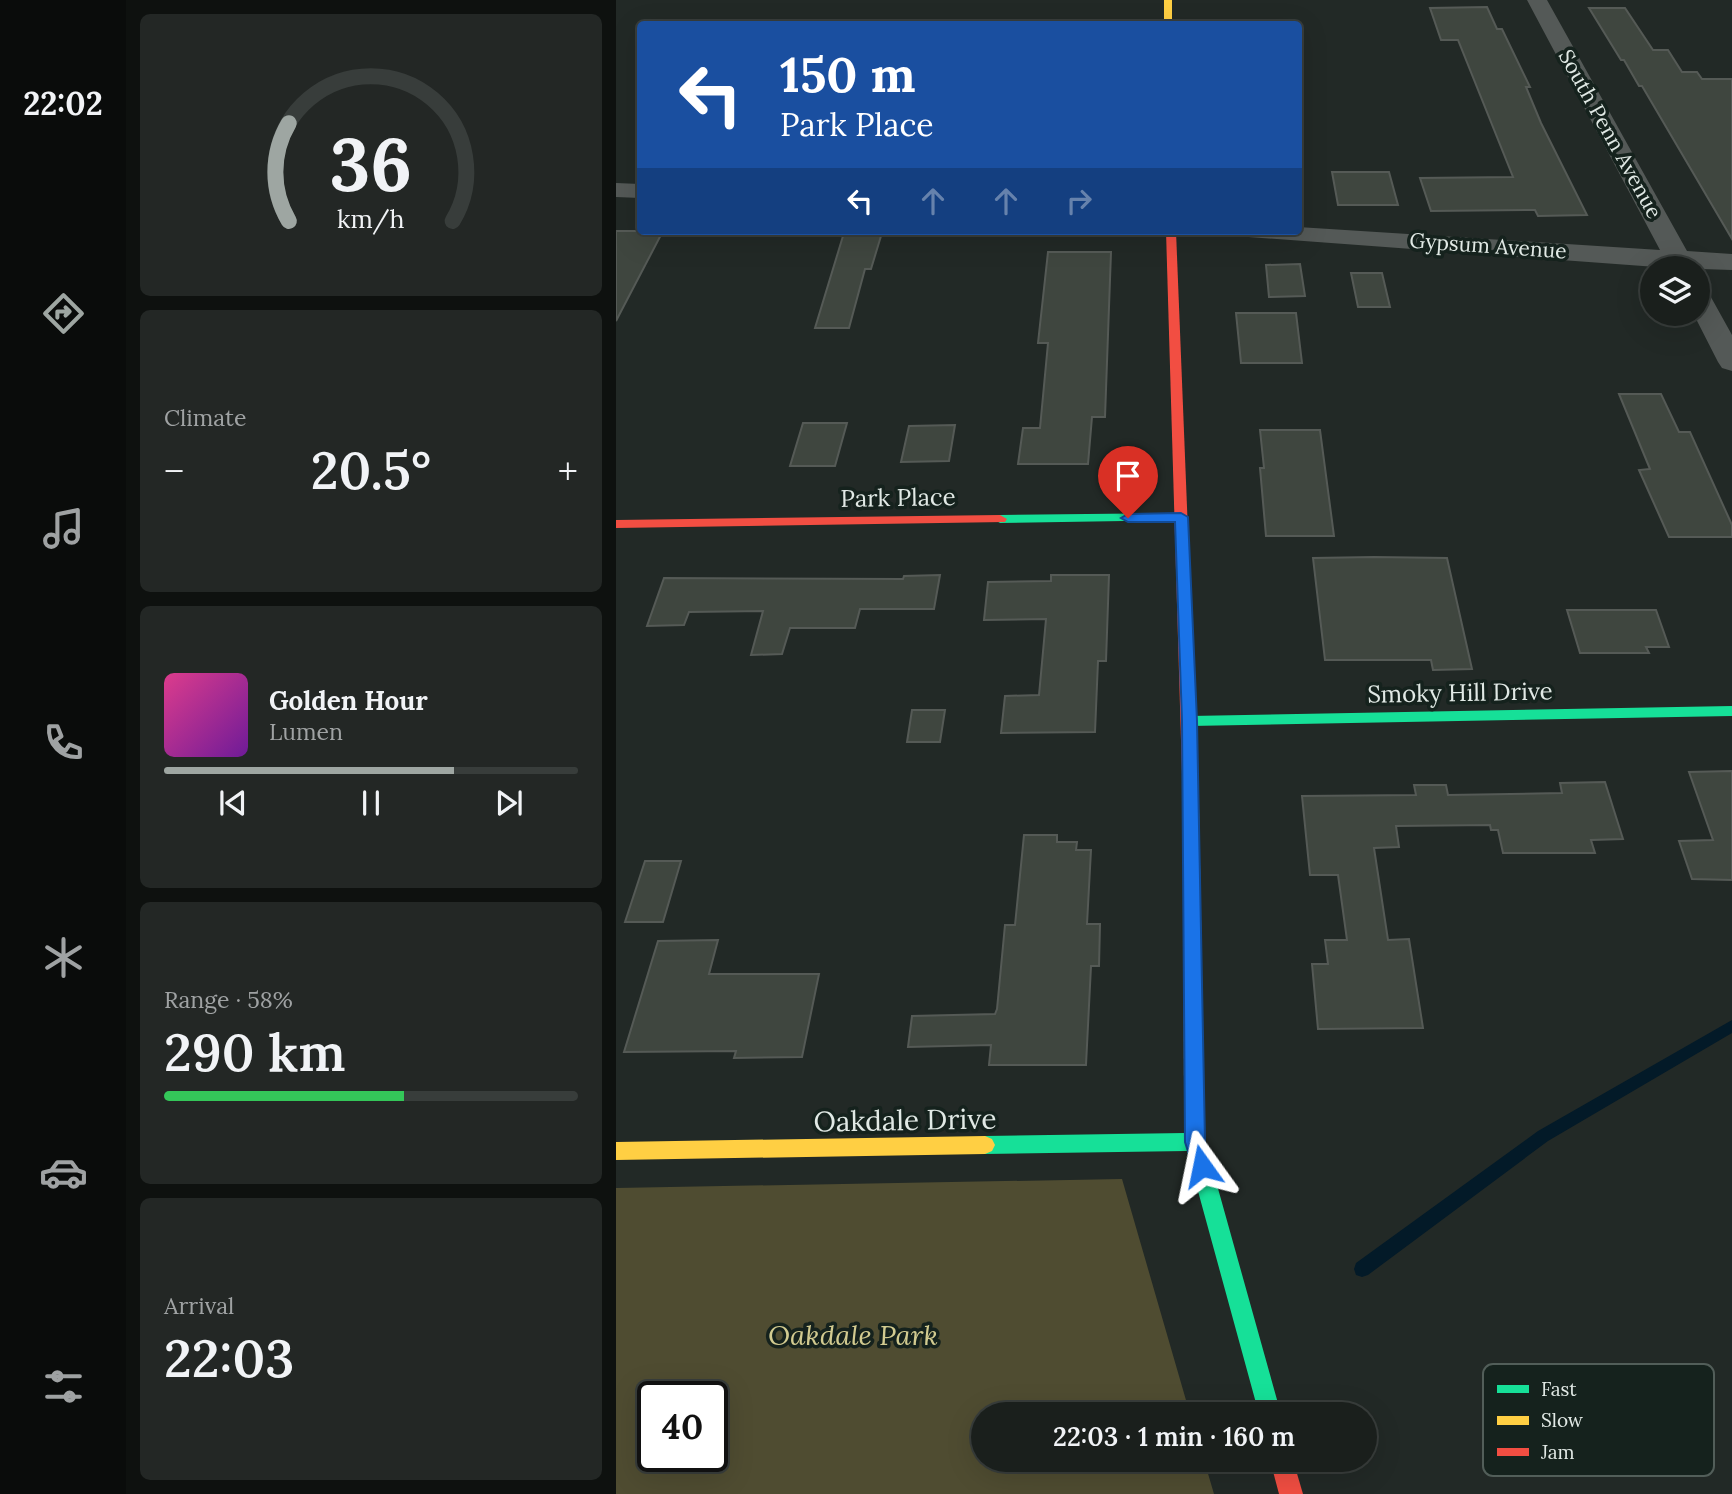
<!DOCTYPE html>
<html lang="en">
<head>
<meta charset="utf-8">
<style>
  :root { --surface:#1a1f1c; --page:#232725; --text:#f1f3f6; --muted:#9fa2a3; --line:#383d3b; --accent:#9ea6a2 }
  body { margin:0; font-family:Lora,serif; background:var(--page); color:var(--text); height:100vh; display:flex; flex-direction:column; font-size:26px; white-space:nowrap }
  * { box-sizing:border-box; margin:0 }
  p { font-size:23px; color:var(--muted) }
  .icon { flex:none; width:38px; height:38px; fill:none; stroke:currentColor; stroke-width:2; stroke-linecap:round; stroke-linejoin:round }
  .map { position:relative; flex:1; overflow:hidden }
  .drawer { display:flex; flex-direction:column; gap:14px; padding:14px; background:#0e110f; width:490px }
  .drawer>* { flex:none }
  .hud { position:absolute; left:21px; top:21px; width:665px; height:214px; border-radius:7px; box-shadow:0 7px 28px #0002,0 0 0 2px var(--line); background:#1a4fa0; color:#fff; overflow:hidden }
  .fabs { position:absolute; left:1024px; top:256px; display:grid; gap:14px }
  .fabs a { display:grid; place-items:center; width:70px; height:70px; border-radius:50%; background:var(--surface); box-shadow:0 7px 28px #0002,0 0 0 2px var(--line); font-size:35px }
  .speed { position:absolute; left:21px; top:1381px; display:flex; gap:14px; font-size:35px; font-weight:700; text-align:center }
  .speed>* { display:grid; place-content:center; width:91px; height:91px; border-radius:50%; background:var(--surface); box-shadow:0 7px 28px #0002,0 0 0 2px var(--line); line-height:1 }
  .speed .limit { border:4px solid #111; border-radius:10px; background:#fff; color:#111 }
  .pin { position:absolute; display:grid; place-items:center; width:60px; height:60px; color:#fff; margin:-72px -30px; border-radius:50% 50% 50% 0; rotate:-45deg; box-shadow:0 0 7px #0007 }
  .pin .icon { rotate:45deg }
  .me { position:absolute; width:77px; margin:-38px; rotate:348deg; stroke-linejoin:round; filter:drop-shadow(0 0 5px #0008) }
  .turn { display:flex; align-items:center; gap:24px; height:147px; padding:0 28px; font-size:32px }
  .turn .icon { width:91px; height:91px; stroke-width:2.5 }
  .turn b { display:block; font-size:49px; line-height:60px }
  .lanes { display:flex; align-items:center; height:66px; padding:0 28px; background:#0003; justify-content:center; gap:35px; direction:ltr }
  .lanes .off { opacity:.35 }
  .big { font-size:52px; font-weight:600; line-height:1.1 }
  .drawer .widget { flex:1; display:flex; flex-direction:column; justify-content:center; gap:10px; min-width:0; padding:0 24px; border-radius:10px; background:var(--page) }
  .drawer .dial { align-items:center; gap:0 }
  .dial svg { height:182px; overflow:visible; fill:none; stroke:var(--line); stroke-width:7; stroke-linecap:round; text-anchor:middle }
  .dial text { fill:var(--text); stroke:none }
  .song { display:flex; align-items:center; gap:21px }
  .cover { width:84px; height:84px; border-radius:10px; background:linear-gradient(135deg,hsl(330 70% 55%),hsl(280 70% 35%)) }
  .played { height:7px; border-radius:4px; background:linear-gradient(90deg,var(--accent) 70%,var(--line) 70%) }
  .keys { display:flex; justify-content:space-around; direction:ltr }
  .heat { display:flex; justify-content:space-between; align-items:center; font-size:38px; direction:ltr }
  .charge { height:10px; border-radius:5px; background:linear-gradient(90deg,#34c759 58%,var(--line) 0) }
  .trip { position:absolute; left:355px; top:1402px; width:406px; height:70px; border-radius:35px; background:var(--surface); box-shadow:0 7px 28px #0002,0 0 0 2px var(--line); font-weight:600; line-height:70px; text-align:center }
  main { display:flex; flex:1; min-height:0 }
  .menu { display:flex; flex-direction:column; width:126px; justify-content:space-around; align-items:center; background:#0a0c0b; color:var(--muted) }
  .menu .icon { width:49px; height:49px }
  .menu .on { color:var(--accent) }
  .menu b { font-size:32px; color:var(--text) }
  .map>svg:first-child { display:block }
</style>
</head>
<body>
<main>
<nav class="menu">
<b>22:02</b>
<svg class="icon on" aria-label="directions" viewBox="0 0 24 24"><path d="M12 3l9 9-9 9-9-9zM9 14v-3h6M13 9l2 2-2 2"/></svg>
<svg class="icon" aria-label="music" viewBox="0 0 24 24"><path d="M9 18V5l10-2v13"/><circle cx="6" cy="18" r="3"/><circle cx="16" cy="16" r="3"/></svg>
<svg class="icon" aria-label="phone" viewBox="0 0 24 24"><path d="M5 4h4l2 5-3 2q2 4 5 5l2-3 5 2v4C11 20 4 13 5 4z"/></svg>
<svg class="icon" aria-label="climate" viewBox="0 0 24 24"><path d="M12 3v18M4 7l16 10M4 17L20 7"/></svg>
<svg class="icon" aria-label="car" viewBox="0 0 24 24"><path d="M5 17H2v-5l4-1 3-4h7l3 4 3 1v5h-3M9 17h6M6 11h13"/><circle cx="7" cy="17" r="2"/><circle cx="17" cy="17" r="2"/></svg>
<svg class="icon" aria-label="filters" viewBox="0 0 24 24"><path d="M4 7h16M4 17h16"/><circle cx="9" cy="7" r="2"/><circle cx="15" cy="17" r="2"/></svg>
</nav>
<section class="drawer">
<div class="widget dial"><svg viewBox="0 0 100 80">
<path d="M14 69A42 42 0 1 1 86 69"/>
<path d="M14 69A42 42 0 0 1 14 26" stroke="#9ea6a2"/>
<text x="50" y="56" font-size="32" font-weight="700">36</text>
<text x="50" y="72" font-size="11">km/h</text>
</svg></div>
<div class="widget"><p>Climate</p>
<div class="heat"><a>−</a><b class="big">20.5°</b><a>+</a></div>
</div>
<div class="widget">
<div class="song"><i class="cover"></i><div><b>Golden Hour</b><p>Lumen</p></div></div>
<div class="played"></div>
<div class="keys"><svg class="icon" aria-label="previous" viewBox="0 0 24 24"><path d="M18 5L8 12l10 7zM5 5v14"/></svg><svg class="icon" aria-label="pause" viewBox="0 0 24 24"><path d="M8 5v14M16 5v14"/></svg><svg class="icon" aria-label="next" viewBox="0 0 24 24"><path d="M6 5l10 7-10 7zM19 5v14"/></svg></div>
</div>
<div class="widget"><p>Range · 58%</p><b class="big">290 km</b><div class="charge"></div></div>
<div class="widget"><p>Arrival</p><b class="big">22:03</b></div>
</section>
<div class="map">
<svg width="1116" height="1494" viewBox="0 0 1116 1494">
  <rect width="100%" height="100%" fill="#222926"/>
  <path fill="#4f4c31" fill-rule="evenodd" d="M506,1179L574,1414H368V1460H588L598,1494H0V1188ZM37,1396H96V1456H37Z"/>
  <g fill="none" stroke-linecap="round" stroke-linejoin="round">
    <path fill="#031a28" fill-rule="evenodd" d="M1116,1020V1033L932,1141L752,1275L746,1277L740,1275L738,1269L740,1263L922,1131Z"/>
  </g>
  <g fill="#3f463f" stroke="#555a56" stroke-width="2">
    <path d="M871,7L881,29H886L914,87H910L925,123L971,215L922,216L919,210L815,211L804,178L897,177L842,40H825L814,8Z"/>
    <path d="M973,8H1009L1037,50H1052L1066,72H1081L1086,79H1116V239L1026,86H1023L1008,60H1005Z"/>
    <path d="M716,172H773L782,205H722Z"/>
    <path d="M0,231H47L0,321Z"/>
    <path d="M227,236H265L255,269H249L233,328H199Z"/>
    <path d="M432,252H495L489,417H476L472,464H402L407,428H424L432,343H422Z"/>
    <path d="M684,264L689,296L653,297L650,265Z"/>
    <path d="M735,273H766L774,307H742Z"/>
    <path d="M620,313H680L686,363H625Z"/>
    <path d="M1003,394H1045L1063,432H1074L1116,525V537H1053L1023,470L1034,469Z"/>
    <path d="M187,423H231L219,466H174Z"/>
    <path d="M339,425L333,461L285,462L293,426Z"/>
    <path d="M644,430H704L718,536H650L644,468H648Z"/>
    <path d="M758,557L831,558L856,669L817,670L815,660H709L697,558Z"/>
    <path d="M324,575L318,609H244L239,628H174L166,654L135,655L147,611L73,612L68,625L31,626L48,578L287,579L288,576Z"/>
    <path d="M435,575H493L490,661H482L479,732L385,733L389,696L423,695L430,619L368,620L372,582L435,581Z"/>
    <path d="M951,610H1040L1053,647H1030L1033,653H964Z"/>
    <path d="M296,710H329L324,742H291Z"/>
    <path d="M1116,771V880L1076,879L1063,841L1097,840L1073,772Z"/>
    <path d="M989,782L1007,839L975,840L979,853H887L882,830H875L874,825L780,826L783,847L758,848L772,940L793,939L807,1028L702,1029L696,964H712L709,940H731L722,875H694L686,796L800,795L798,785H830L832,795L946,793L944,783Z"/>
    <path d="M408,835H441V842H461L460,850H475L471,924H484L483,966H475L470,1065H373L375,1045L292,1047L296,1016L379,1014L381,1009L389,925H399Z"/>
    <path d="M29,861H65L47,922H9Z"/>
    <path d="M102,940L93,974H203L186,1057L118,1058L120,1051L8,1052L42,941Z"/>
  </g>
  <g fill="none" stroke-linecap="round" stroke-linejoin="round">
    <g fill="#545957" fill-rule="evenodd">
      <path d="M911,0H931L1071,251L1116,254V270L1054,268L619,236L615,231H682V227L1044,250Z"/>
      <path d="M0,183L24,184V198L0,197Z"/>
      <path d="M1082,288L1091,290L1116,335V371L1106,368L1102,362L1077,313H1082Z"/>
    </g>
    <g fill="#16e098" fill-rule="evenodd">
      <path d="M565,513L570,514V520L384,523L377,519L384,515Z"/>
      <path d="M1116,706V716L574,726L566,721L574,716Z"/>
      <path d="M578,1076L585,1078L588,1084L589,1142L665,1414H643L571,1151L369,1154L362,1151L359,1145L362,1139L369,1136L569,1133L568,1084L571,1078Z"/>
    </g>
    <g fill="#ffcf43" fill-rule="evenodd">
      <rect x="548" y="0" width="8" height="24"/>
      <path d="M575,802L581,804L583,808L588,1084L585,1090L578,1092L571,1090L568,1084L567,808L569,804Z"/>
      <path d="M369,1136L376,1139L379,1145L376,1151L369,1154L0,1160V1142Z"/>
    </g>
    <g fill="#f24e42" fill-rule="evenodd">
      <path d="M550,231H560L583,808L581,812H569L567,808Z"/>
      <path d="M384,515L391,519L389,522L0,528V520Z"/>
      <path d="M654,1460H677L687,1494H663Z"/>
    </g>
  </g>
  <path fill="#1a73e8" stroke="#114b97" stroke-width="2" d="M565,513L572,517L581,721L589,1142L596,1166L593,1173L586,1175L579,1173L569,1142L566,721L559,522H512L505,518L512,514Z"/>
  <g text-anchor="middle" stroke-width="7" stroke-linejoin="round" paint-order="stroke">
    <g font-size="21" fill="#e1e9e5" stroke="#15221d">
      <text transform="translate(994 134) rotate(61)" y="7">South Penn Avenue</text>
      <text transform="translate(872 246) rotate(4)" y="7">Gypsum Avenue</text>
    </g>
    <g font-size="24" fill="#e1e9e5" stroke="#15221d">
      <text transform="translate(282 498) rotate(-1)" y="8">Park Place</text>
      <text transform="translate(844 693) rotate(-1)" y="8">Smoky Hill Drive</text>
    </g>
    <g font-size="28" fill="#e1e9e5" stroke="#15221d">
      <text transform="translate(289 1120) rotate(-1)" y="10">Oakdale Drive</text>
    </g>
    <g font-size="28" font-style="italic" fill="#d2cb90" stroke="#15221d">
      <text x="237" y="1345">Oakdale Park</text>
    </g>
  </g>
  <rect x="867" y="1364" width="231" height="112" rx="10" fill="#15221d" stroke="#525e59" stroke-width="2"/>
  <rect x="881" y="1385" width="32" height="8" fill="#16e098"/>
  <rect x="881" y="1416" width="32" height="9" fill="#ffcf43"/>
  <rect x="881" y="1448" width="32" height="8" fill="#f24e42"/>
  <g font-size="19" fill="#e1e9e5">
    <text x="925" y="1396">Fast</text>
    <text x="925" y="1427">Slow</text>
    <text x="925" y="1459">Jam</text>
  </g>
</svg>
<div class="fabs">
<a><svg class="icon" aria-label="layers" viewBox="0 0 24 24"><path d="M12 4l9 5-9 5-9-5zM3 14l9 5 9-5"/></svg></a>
</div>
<div class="speed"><div class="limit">40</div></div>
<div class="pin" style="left:512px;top:518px;background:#d93025"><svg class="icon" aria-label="arrive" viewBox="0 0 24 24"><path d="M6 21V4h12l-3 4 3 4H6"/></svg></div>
<svg class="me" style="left:586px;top:1166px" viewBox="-20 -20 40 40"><path d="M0-17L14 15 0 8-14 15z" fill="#1a73e8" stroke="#fff" stroke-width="4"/></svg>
<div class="trip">22:03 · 1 min · 160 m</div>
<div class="hud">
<div class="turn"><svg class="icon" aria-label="left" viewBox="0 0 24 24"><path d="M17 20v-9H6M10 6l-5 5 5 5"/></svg><div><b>150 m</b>Park Place</div></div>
<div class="lanes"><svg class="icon" aria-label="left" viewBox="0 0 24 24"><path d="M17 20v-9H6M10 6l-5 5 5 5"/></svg><svg class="icon off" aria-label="ahead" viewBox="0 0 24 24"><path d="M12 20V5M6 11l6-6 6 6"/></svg><svg class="icon off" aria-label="ahead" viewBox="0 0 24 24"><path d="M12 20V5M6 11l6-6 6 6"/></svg><svg class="icon off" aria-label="right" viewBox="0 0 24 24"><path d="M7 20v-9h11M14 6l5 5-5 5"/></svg></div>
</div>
</div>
</main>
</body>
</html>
